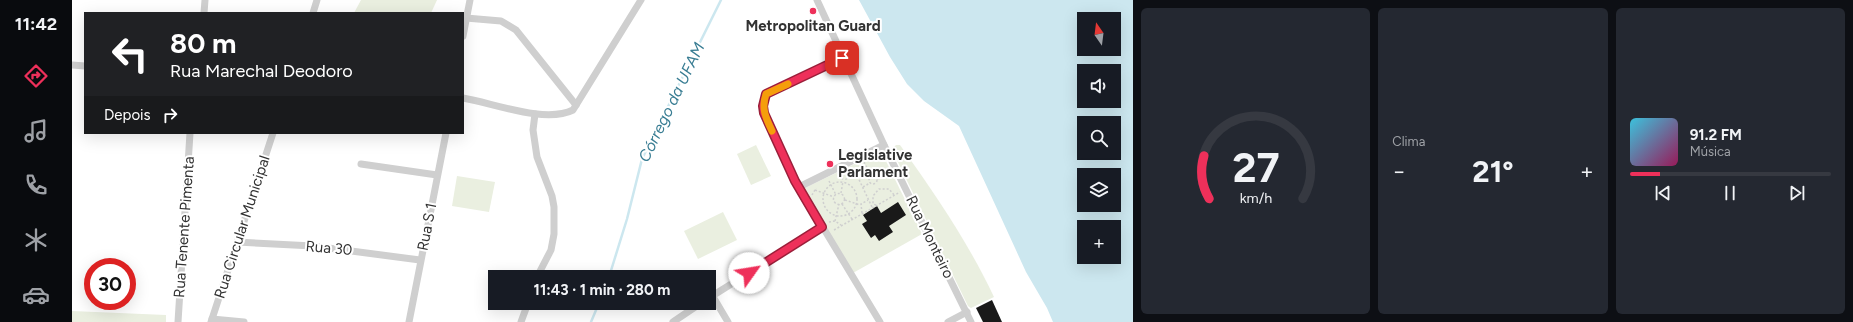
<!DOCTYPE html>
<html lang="pt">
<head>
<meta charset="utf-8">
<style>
  :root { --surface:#171b24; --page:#242831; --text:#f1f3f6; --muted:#9ea1a6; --line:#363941; --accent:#ee305a }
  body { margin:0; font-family:Figtree,sans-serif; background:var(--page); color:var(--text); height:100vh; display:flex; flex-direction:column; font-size:15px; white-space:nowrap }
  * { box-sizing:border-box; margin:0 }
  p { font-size:13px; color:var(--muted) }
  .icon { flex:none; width:22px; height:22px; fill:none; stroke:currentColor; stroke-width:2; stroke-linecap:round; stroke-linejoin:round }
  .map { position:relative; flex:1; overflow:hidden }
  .sheet { display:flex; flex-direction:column; gap:8px; padding:8px; background:#0d0f14; width:720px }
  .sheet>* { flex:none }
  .hud { position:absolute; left:12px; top:12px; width:380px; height:122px; border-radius:0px; box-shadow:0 4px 16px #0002; background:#202124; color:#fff; overflow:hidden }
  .needle { width:26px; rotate:346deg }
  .fabs { position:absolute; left:1005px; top:12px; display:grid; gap:8px }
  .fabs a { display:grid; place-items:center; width:44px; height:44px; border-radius:0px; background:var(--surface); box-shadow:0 4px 16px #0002; font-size:20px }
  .speed { position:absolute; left:12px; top:258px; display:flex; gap:8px; font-size:20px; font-weight:700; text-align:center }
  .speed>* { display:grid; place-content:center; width:52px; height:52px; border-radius:50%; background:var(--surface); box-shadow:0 4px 16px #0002; line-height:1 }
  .speed .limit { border:6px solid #d22; background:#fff; color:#111 }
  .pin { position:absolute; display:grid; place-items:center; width:34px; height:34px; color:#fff; margin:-17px; border-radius:8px; box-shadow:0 2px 6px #0006 }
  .me { position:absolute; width:44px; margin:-22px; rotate:58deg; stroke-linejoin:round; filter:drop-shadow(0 0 3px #0008) }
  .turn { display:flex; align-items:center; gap:14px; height:84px; padding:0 20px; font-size:18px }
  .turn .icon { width:52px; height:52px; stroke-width:2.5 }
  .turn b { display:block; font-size:28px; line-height:34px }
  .then { display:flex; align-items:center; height:38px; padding:0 20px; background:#0003; gap:8px; font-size:15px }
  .big { font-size:30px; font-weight:700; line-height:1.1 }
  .sheet .card { flex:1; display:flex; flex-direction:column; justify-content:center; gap:6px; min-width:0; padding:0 14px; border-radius:6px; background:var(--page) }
  .sheet .dial { align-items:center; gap:0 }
  .dial svg { height:104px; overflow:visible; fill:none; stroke:var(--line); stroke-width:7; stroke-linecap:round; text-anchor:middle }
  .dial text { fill:var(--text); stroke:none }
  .song { display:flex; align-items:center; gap:12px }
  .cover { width:48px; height:48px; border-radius:6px; background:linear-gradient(135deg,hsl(190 70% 55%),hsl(330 70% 35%)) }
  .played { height:4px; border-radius:2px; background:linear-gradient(90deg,var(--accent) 15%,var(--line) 15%) }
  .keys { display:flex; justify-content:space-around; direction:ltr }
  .heat { display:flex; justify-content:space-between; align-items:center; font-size:22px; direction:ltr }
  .sheet .tiles { flex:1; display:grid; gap:8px; grid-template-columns:repeat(3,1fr) }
  .trip { position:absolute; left:416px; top:270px; width:228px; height:40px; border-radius:0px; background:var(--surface); box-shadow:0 4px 16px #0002; font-weight:700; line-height:40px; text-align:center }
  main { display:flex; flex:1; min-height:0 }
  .tabs { display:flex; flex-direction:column; width:72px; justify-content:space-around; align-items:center; background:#090b0e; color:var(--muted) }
  .tabs .icon { width:28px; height:28px }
  .tabs .current { color:var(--accent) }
  .tabs b { font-size:18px; color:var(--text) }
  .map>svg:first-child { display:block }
</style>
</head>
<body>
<main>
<nav class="tabs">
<b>11:42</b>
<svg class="icon current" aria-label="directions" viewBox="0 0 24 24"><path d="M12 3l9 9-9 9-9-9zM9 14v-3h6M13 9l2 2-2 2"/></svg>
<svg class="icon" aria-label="music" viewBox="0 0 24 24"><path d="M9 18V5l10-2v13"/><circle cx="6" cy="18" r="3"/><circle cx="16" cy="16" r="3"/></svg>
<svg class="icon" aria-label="phone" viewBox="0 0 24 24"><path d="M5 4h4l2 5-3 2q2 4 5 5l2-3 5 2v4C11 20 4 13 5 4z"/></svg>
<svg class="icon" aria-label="climate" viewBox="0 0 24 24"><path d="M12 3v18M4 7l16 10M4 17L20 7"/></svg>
<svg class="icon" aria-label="car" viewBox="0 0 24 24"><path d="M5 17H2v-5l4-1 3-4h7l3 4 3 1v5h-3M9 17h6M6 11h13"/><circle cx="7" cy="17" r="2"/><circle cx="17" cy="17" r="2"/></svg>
</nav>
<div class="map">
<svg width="1061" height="322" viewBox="0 0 1061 322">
  <rect width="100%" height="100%" fill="#fff"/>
  <g fill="#eaefe0">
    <path d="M289,0H365L359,13H282Z"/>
    <path d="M684,145L699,176L679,185L665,154Z"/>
    <path d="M824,145H828C863,194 896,242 922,297L899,308L896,306L821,152V148Z"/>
    <path d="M809,151L850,234L781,273L731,189Z"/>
    <path d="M385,176L423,182L417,212L380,206Z"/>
    <path d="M651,212L665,240L626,259L612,231Z"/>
    <path d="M0,311L94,315V322H0Z"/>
  </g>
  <path fill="#cce7ef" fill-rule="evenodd" d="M787,0H1061V322H981L975,308L954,272L887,126L852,101L835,84L818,57ZM1012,19H1042V49H1012ZM1012,71H1042V101H1012ZM1012,123H1042V153H1012ZM1012,175H1042V205H1012ZM1012,227H1042V257H1012Z"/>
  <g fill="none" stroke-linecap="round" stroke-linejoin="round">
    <g stroke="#cce7ef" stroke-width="2.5">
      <path d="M537,277L555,219L570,159L649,0"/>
      <path d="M519,322L527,303"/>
    </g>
  </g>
  <g fill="#191919">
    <path d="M826,202L834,215L817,226L821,232L807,241L803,235L799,238L790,224L795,221L791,215L805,206L809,213Z"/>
    <path d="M920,300L930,322H911L904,308Z"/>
  </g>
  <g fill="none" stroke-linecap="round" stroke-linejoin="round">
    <g stroke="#cfcfcf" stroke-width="1.5" stroke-dasharray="2 2" stroke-linecap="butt">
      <path d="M792,162L799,176"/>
      <path d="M782,169L800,207"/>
      <path d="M766,176L771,179C777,180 781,176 782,171"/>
      <circle cx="801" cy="180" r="4"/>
      <path d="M805,179L817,172"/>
      <path d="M757,181L764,195"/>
      <circle cx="768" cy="199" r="17"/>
      <path d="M791,187L798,183"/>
      <path d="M743,190L762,197"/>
      <path d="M769,193L771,181"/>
      <circle cx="767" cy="199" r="5.5"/>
      <path d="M740,195L744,188"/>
      <path d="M773,200L788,205"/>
      <path d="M770,204L780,219"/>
      <path d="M804,205L801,204V196L807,189H817L823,196"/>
      <path d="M790,213L789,204L796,200"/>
      <path d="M763,221L767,204"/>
      <path d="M757,222L763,221L769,225"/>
      <path d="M762,230L828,192"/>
    </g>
    <g stroke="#cfcfcf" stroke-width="7">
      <path d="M745,0L812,145L899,322"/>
      <path d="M132,13L133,0"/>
      <path d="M241,13L245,0"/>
      <path d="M394,18L429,21L444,30L504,105"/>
      <path d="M391,36L398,0"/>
      <path d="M771,57L694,94L691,106L692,113L723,181L808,322"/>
      <path d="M0,65L13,66"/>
      <path d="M391,98C421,103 473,124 501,110L569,0"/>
      <path d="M463,114L461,130L465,157L480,196L482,207V234L479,250L465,277"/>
      <path d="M289,164L365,175"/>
      <path d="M727,187L812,145"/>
      <path d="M165,242L241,246L348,260"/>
      <path d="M640,295L656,322"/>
      <path d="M637,298L750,227"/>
      <path d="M140,319L172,322"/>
      <path d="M106,322L118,133"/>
      <path d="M139,322L201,133"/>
      <path d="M337,322L374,133"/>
      <path d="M449,322L456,303"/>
      <path d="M601,322L629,303"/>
      <path d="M876,322L895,312"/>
    </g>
  </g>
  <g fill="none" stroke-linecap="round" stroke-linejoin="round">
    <defs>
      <path id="route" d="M677,273L750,227L723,181L692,113L691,106L694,94L770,58"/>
    </defs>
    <use href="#route" stroke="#9b1f3a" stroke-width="10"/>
    <use href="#route" stroke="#ee305a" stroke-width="7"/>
    <path stroke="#f59e0b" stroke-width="7" d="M700,131C694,118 689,109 694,94L716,84"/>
  </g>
  <g fill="#ee305a" stroke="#fff" stroke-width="1.5">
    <circle cx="741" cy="11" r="4"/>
    <circle cx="758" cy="164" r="4"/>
  </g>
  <g text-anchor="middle" stroke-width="4" stroke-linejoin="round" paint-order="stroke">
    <g font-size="15" font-weight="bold" fill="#323232" stroke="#fff">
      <text x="741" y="31">Metropolitan Guard</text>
      <text x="766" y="160" text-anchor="start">Legislative<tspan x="766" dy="17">Parlament</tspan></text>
    </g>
    <g font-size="15" fill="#323232" stroke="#fff">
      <text transform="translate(112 227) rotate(-86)" y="5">Rua Tenente Pimenta</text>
      <text transform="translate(170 227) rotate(-72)" y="5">Rua Circular Municipal</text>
      <text transform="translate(355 227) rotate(-79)" y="5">Rua S 1</text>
      <text transform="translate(858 237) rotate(64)" y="5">Rua Monteiro</text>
      <text transform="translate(257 248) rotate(5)" y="5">Rua 30</text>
    </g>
    <g font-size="16" font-style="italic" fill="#397d93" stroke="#fff">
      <text transform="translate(599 102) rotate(-64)" y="6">Córrego da UFAM</text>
    </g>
  </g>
</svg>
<div class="fabs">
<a><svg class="needle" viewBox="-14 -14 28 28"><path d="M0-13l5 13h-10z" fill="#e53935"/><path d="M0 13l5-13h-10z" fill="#9ea1a6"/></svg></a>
<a><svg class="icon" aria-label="sound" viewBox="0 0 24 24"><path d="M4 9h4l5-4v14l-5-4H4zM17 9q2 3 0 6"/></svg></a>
<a><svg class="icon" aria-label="search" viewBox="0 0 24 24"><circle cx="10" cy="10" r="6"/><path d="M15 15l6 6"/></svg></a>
<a><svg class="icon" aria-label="layers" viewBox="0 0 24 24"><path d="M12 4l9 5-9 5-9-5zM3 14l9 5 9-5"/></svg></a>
<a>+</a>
</div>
<div class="speed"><div class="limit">30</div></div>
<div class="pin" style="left:770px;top:58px;background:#d93025"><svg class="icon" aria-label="arrive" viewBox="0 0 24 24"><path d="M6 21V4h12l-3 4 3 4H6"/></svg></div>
<svg class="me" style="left:677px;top:273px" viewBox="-20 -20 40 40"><circle r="19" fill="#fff"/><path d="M0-13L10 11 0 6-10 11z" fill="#ee305a"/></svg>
<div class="trip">11:43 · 1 min · 280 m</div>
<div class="hud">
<div class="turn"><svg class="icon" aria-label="left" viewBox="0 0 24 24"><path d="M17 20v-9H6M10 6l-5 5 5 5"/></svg><div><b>80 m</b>Rua Marechal Deodoro</div></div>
<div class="then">Depois<svg class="icon" aria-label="right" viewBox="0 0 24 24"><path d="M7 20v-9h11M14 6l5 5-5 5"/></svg></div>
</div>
</div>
<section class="sheet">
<div class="tiles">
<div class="card dial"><svg viewBox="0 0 100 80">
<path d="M14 69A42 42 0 1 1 86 69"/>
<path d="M14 69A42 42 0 0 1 10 36" stroke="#ee305a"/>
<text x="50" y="56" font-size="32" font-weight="700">27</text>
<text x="50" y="72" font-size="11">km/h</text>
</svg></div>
<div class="card"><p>Clima</p>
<div class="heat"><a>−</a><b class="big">21°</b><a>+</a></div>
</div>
<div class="card">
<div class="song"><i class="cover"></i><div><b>91.2 FM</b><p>Música</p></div></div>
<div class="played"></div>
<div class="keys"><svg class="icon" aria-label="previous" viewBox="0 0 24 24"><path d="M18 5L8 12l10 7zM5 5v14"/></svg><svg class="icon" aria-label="pause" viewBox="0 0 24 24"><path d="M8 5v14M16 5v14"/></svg><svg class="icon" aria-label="next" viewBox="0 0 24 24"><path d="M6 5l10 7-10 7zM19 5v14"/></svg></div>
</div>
</div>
</section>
</main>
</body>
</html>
